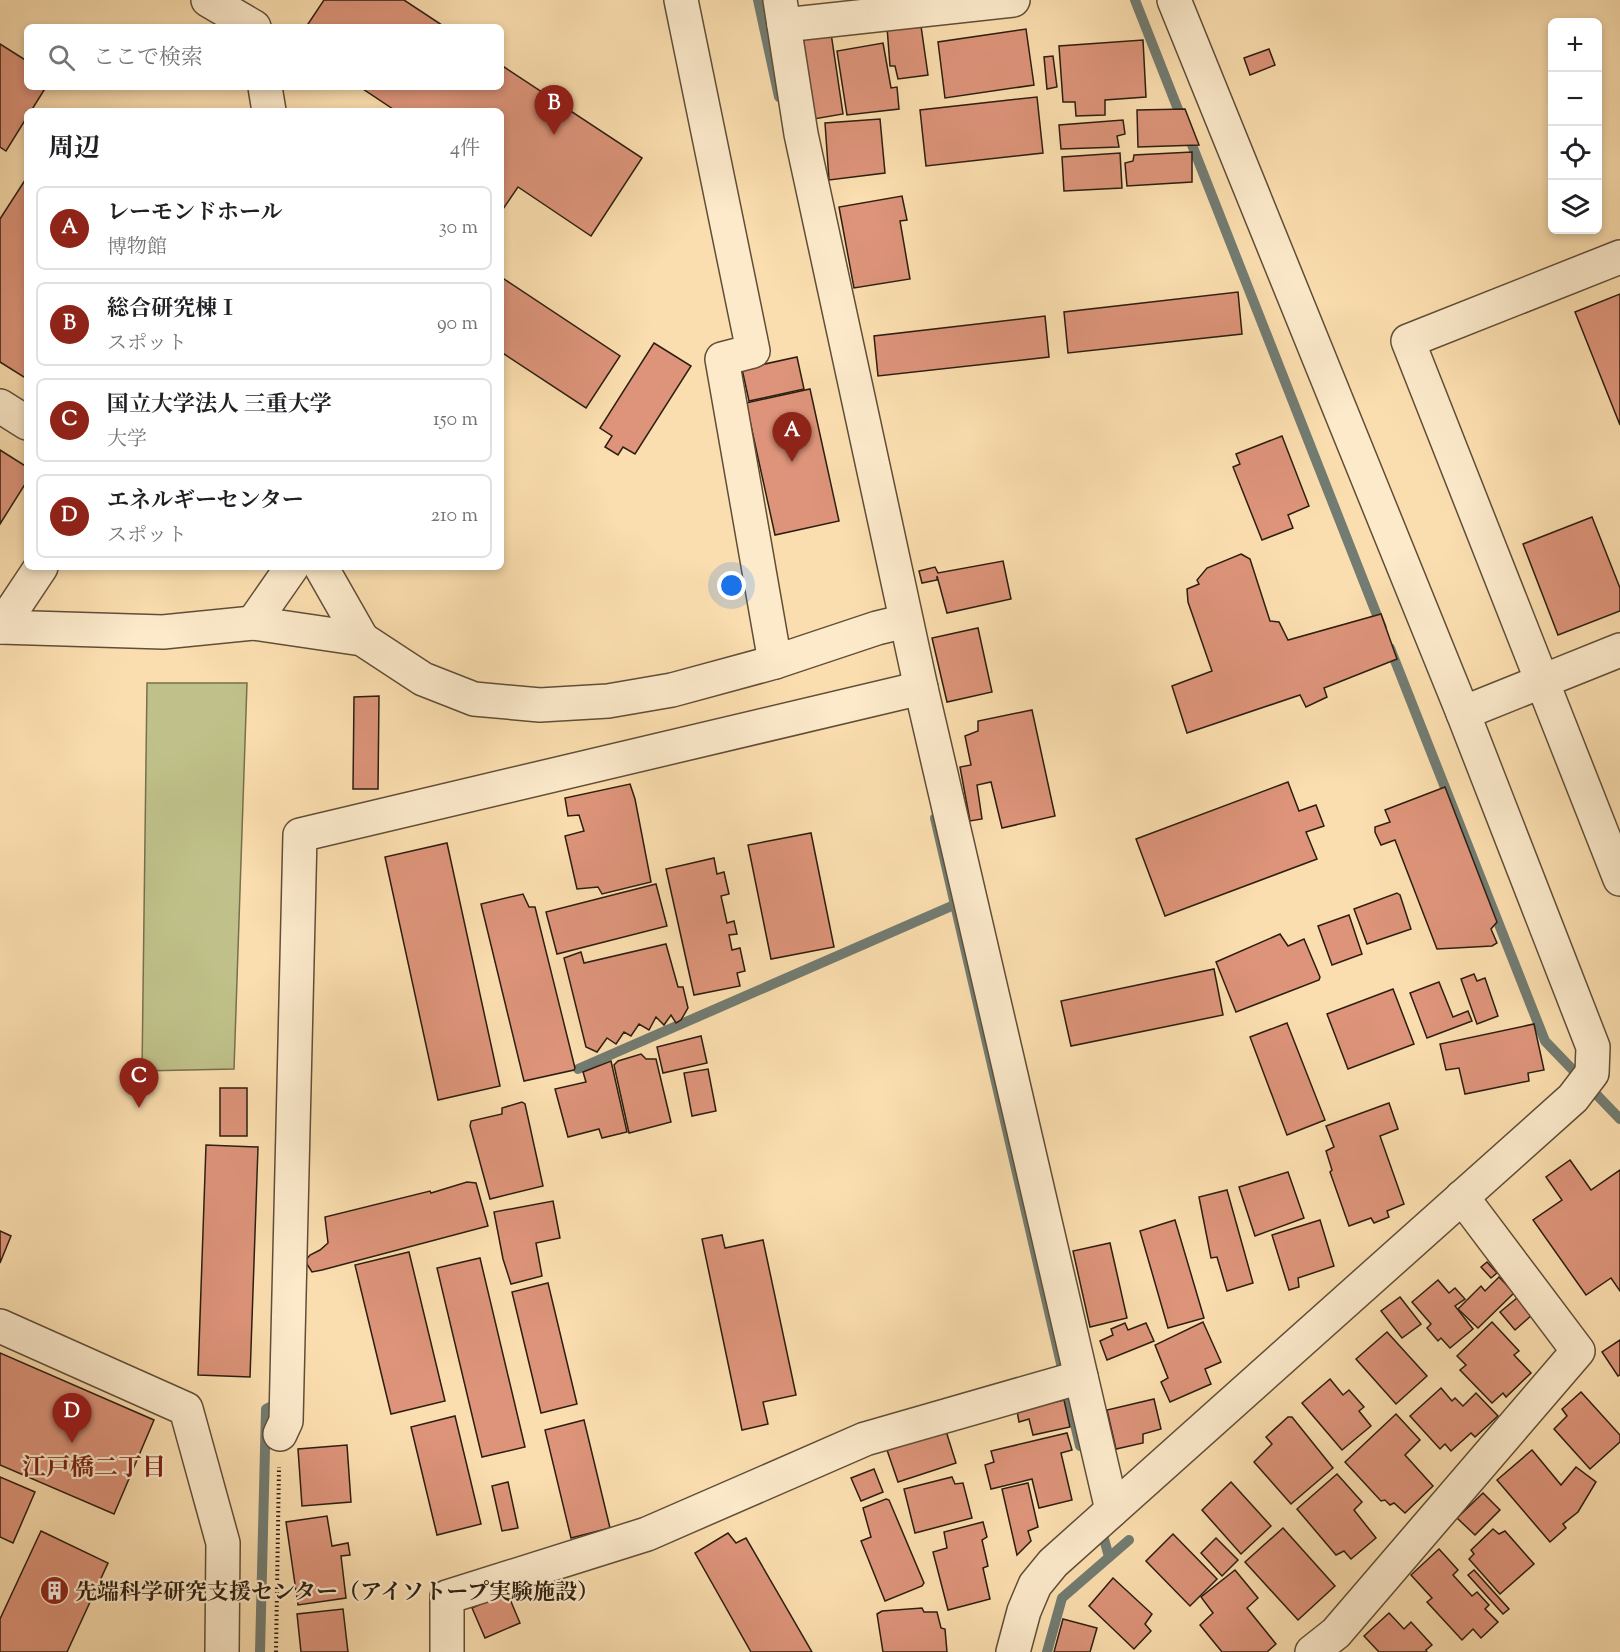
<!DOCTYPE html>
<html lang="ja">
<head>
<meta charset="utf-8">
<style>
  :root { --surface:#fff; --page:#f6f6f6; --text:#202124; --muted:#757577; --line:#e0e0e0; --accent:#8f2418 }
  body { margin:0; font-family:"Sorts Mill Goudy","Noto Serif JP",serif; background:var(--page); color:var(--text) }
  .controls { position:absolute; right:18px; top:18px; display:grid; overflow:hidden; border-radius:9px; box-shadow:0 3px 9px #0003 }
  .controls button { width:54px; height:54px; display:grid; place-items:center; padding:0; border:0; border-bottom:2px solid var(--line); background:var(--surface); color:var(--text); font:30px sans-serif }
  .you { position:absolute; left:732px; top:586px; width:21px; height:21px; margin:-15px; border:4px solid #fff; border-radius:50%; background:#1a73e8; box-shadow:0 0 0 9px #1a73e833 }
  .badge { display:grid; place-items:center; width:39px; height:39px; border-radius:50%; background:var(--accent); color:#fff; font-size:20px; font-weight:700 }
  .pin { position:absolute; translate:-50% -50px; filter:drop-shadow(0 2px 3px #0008) }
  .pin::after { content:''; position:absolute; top:32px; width:21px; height:18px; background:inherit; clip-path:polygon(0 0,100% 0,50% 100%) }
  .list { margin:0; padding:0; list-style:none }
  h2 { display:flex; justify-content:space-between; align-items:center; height:78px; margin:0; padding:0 24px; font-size:26px }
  h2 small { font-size:20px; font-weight:400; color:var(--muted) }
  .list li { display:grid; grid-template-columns:39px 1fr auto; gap:18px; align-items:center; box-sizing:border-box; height:84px; margin:0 12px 12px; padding:0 12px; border:2px solid var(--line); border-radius:9px }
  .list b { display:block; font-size:22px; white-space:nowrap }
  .list p { margin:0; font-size:20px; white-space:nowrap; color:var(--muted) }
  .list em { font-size:20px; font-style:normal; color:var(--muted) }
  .icon { flex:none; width:33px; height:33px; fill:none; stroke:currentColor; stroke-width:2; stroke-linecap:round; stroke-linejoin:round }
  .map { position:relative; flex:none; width:1620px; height:1652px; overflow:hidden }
  .search { position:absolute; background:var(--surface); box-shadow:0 3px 9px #0003; left:24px; top:24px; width:480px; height:66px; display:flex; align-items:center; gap:15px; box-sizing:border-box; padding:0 21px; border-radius:9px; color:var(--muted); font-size:22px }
  .panel { position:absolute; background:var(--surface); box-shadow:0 3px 9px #0003; left:24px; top:108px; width:480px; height:462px; border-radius:9px }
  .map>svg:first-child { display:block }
  .green { fill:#c0c18a; stroke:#76704d; stroke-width:1.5 }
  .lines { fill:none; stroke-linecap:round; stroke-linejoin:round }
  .stream { stroke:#727c72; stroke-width:10 }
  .building { fill:#dd947a; stroke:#2c1e10; stroke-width:1.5 }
  .minor-casing { stroke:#604e38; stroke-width:36 }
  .path { stroke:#2c1e10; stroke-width:4; stroke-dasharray:1.5 3; stroke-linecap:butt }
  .minor { stroke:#fceacb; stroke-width:33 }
  .labels { text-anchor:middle; stroke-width:4.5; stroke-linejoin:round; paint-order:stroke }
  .poi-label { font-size:22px; font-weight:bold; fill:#2c1e10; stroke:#fceacb; text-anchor:start }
  .neighbourhood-label { font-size:24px; font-weight:bold; fill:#7a1f14; stroke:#fceacb }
</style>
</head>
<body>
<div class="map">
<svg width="1620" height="1652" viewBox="0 0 1620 1652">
  <rect width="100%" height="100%" fill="#fbdeaf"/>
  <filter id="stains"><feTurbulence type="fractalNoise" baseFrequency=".00333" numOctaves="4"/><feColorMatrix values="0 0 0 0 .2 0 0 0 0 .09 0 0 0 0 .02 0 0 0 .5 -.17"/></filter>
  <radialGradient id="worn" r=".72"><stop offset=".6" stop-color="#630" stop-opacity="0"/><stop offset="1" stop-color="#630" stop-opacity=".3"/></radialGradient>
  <path class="green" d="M147 683H247L234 1069 142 1071Z"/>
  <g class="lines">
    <g class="stream">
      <path d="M758 0 779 97"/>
      <path d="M1135 0 1382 628"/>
      <path d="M1390 648 1545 1041 1620 1119"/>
      <path d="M935 818 1080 1446"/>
      <path d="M578 1069 954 905"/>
      <path d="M1101 1528 1109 1557"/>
      <path d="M260 1652 266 1409 276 1404V1397"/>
      <path d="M1047 1652 1062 1598 1129 1540"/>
    </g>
  </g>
  <g class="building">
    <path d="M324 0H404L445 27H306Z"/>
    <path d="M920 19 928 75 898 79 895 66H890L887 27Z"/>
    <path d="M1026 29 1034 85 945 98 938 42Z"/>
    <path d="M831 33 843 114 814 119 803 36Z"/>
    <path d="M1143 40 1146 97 1105 100V115L1076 116 1075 102H1063L1059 46Z"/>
    <path d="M883 43 891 88 897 87 899 109 847 115 837 51Z"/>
    <path d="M0 44 27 61V87H46L31 111H27V117L6 151 0 147Z"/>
    <path d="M1269 49 1275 65 1250 75 1244 58Z"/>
    <path d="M1053 56 1057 87 1047 89 1044 57Z"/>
    <path d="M501 65 642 158 591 236 518 187 501 212V111H396L360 87H501Z"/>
    <path d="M1037 97 1043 153 926 166 920 110Z"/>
    <path d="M1185 109 1199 145 1138 147 1137 110Z"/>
    <path d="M880 119 885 173 829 180 825 123Z"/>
    <path d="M1123 120 1125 134 1117 136 1119 147 1061 149 1059 125Z"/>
    <path d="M1192 152V182L1127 186 1125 163 1133 161 1134 155Z"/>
    <path d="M1120 153 1122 188 1064 191 1062 157Z"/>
    <path d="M27 177V379L0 362V219Z"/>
    <path d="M902 196 907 220 900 221 910 279 854 288 839 207Z"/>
    <path d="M501 277 620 356 586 408 501 352Z"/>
    <path d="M1238 292 1242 334 1068 353 1064 312Z"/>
    <path d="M1620 294V425L1575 312Z"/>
    <path d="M1045 316 1049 357 878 376 874 336Z"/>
    <path d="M654 343 691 366 635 454 623 447 618 455 605 447 612 436 600 428Z"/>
    <path d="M797 357 804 389 749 401 742 369Z"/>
    <path d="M810 389 839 521 775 535 746 403Z"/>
    <path d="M1282 436 1309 506 1288 515 1293 528 1262 540 1233 467 1240 464 1236 454Z"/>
    <path d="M0 450 27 467V481L0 524Z"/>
    <path d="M1592 517 1620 588V611L1558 635 1523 544Z"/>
    <path d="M1241 554 1250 559 1270 621 1279 622 1288 640 1381 614 1397 659 1324 688 1327 697 1306 707 1300 695 1187 733 1172 686 1212 671 1188 602 1187 589 1199 584 1197 580 1207 568Z"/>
    <path d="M1003 561 1011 599 947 613 937 576V580L922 583 919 571 935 567 938 573Z"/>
    <path d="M978 628 992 692 947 702 932 638Z"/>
    <path d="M379 696 378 789H353L354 697Z"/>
    <path d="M1032 710 1055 816 1002 828 991 782 977 785 982 819 970 821 960 767 971 765 965 736 978 731V721Z"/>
    <path d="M1288 782 1299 811 1316 805 1324 826 1306 832 1317 859 1165 916 1136 839Z"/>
    <path d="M630 784 635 799 651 882 602 894 598 887 577 889 565 836 584 831 579 815 568 816 565 798Z"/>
    <path d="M1445 787 1497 922 1491 929 1497 943 1492 946 1437 949 1395 840 1381 845 1375 832V827L1390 822 1385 810Z"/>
    <path d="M811 833 834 947 771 959 748 845Z"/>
    <path d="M447 843 500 1086 438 1100 385 857Z"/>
    <path d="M714 858 717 874 724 872 729 894 721 896 727 923 734 921 737 934 729 935 732 950 740 948 745 971 737 973 740 986 694 995 666 869Z"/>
    <path d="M656 884 667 926 557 954 546 912Z"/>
    <path d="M1397 893 1400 895 1411 929 1367 944 1354 909Z"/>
    <path d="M523 894 529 907H535L575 1068 574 1070 524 1081 481 904Z"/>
    <path d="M1349 915 1362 954 1332 965 1318 926Z"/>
    <path d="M1280 934 1288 946 1304 939 1320 977 1319 980 1236 1012 1216 962Z"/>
    <path d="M666 944 678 987H683L688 1008 681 1020 676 1023 671 1015 664 1025 656 1017 649 1030 639 1024 631 1036 624 1032 616 1044 607 1038 597 1052 586 1047 564 958 581 952 584 963Z"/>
    <path d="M1214 969 1223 1015 1071 1046 1061 1001Z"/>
    <path d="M1474 974 1477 981 1485 978 1498 1016 1477 1024 1461 979Z"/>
    <path d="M1439 982 1453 1017 1468 1011 1472 1021 1427 1038 1410 993Z"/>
    <path d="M1393 989 1414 1044 1348 1069 1327 1014Z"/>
    <path d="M1287 1023 1325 1120 1287 1135 1250 1037Z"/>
    <path d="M1534 1024 1544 1070 1528 1073 1529 1081 1465 1094 1459 1068 1446 1070 1440 1044Z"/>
    <path d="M701 1036 707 1063 663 1073 657 1047Z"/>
    <path d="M641 1054 646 1059H656L671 1122 629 1133 614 1065 618 1061Z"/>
    <path d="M611 1061 627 1132 602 1138 599 1129 568 1137 555 1089 586 1082 583 1072Z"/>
    <path d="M708 1069 716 1111 692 1116 684 1073Z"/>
    <rect x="220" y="1088" width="27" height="48"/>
    <path d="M522 1102 525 1104 543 1186 490 1199 470 1126 471 1121 502 1114V1108Z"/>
    <path d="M1389 1103 1398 1129 1380 1136 1404 1204 1387 1211 1389 1217 1374 1223 1371 1218 1349 1226 1330 1172 1332 1170 1326 1151 1334 1147 1326 1126Z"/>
    <path d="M206 1145 258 1147 250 1377 198 1375Z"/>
    <path d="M1570 1160 1591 1190 1620 1170V1291L1611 1278 1586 1295 1533 1220 1562 1200 1546 1177Z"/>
    <path d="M1288 1172 1304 1218 1255 1236 1239 1187Z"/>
    <path d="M467 1182 476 1183 488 1226 322 1270 312 1272 305 1261 310 1255 320 1250 328 1243 325 1217 430 1191 431 1193Z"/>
    <path d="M1227 1190 1253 1283 1227 1291 1217 1257 1211 1258 1199 1197Z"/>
    <path d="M553 1201 560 1238 536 1243 542 1276 511 1284 503 1259 494 1212Z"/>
    <path d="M1175 1220 1204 1318 1168 1328 1140 1231Z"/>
    <path d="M1320 1220 1334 1266 1298 1278 1299 1287 1289 1290 1272 1235Z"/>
    <path d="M0 1231 11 1236 0 1263Z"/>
    <path d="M722 1235 725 1248 763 1240 796 1395 763 1402 768 1424 742 1430 702 1239Z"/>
    <path d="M1110 1243 1127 1318 1090 1327 1073 1251Z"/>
    <path d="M409 1252 445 1401 391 1414 355 1265Z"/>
    <path d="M480 1258 525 1447 482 1457 437 1268Z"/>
    <path d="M1487 1262 1497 1273 1491 1278 1481 1267Z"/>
    <path d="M1499 1277 1514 1293 1478 1328 1458 1309 1481 1286 1485 1291Z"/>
    <path d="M1438 1280 1449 1293 1455 1288 1465 1299 1455 1306 1473 1329 1450 1348 1441 1338 1438 1341 1427 1328 1431 1324 1412 1302Z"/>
    <path d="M548 1283 577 1404 541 1413 512 1292Z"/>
    <path d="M1400 1297 1421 1324 1402 1338 1381 1311Z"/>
    <path d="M1517 1298 1532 1315 1515 1330 1500 1312Z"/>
    <path d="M1203 1322 1221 1362 1205 1369 1211 1384 1170 1402 1161 1382 1168 1378 1155 1345Z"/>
    <path d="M1492 1322 1519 1351 1514 1355 1531 1373 1506 1397 1503 1393 1492 1403 1460 1370 1466 1365 1457 1356Z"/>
    <path d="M1125 1323 1128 1330 1146 1323 1154 1341 1107 1360 1100 1341 1113 1335 1111 1329Z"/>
    <path d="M1387 1332 1427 1376 1396 1404 1356 1359Z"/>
    <path d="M1620 1340V1375L1618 1376 1602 1352Z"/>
    <path d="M0 1353 154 1420 114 1514 0 1465Z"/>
    <path d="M1330 1379 1343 1395 1349 1390 1364 1407 1359 1411 1371 1426 1342 1450 1302 1403Z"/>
    <path d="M1441 1388 1452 1401 1455 1398 1463 1406 1476 1393 1498 1416 1475 1437 1471 1433 1451 1451 1445 1444 1440 1449 1410 1416Z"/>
    <path d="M1581 1392 1620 1435V1442L1590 1469 1554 1429 1567 1416 1562 1409Z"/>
    <path d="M1154 1399 1161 1429 1143 1434V1443L1116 1449 1107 1410Z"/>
    <path d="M1064 1400 1070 1427 1033 1435 1029 1419 1019 1422 1017 1411Z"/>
    <path d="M1396 1414 1420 1440 1405 1455 1433 1486 1405 1513 1394 1503 1390 1505 1385 1500 1381 1501 1345 1462Z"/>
    <path d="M455 1416 481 1524 437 1535 411 1427Z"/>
    <path d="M1288 1417H1292L1333 1468 1291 1504 1254 1462 1272 1444 1266 1437Z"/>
    <path d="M584 1420 610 1528 571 1538 545 1430Z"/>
    <path d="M946 1431 956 1463 898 1482 887 1450Z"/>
    <path d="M1067 1433 1072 1450 1061 1453 1072 1500 1039 1508 1032 1479 991 1489 985 1465 994 1462 991 1451Z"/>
    <path d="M347 1445 351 1502 302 1506 298 1449Z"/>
    <path d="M1532 1450 1561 1485 1576 1467 1596 1482 1578 1512 1563 1524 1566 1528 1550 1542 1497 1480Z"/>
    <path d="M874 1469 883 1492 861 1501 851 1478Z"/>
    <path d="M1337 1474 1362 1502 1354 1510 1376 1538 1351 1559 1344 1551 1336 1555 1297 1509Z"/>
    <path d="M0 1477 35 1492 13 1543 0 1537Z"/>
    <path d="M952 1477 955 1484 963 1483 972 1518 915 1533 904 1489Z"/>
    <path d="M508 1482 518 1528 502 1531 492 1486Z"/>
    <path d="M1231 1482 1271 1526 1241 1554 1202 1510Z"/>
    <path d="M1028 1483 1038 1527 1028 1531 1031 1541 1017 1555 1002 1489Z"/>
    <path d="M1483 1493 1500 1510 1475 1535 1457 1518Z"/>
    <path d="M886 1499 889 1500 924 1583 922 1586 885 1601 861 1541 871 1537 863 1508Z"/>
    <path d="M327 1516 332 1546 348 1543 350 1555 341 1556 346 1598 298 1605 286 1522Z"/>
    <path d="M983 1522 987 1537 982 1540 988 1566 983 1568 990 1599 948 1610 933 1552 947 1548 944 1532Z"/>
    <path d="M1283 1528 1335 1586 1298 1620 1245 1562Z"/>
    <path d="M1493 1529 1499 1534 1505 1531 1534 1564 1500 1594 1469 1559 1474 1554 1471 1550Z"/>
    <path d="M41 1531 108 1563 67 1652H0V1619Z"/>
    <path d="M728 1533 736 1543 746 1538 812 1652H751L695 1553Z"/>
    <path d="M1173 1534 1217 1579 1190 1606 1146 1561Z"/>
    <path d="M1216 1538 1238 1560 1222 1576 1201 1553Z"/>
    <path d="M1439 1549 1458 1570 1453 1575 1472 1596 1477 1592 1489 1605 1485 1609 1498 1622 1481 1638 1473 1629 1462 1640 1427 1602 1432 1598 1411 1575Z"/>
    <path d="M1235 1570 1258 1598 1247 1608 1276 1644 1267 1652H1222L1200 1625 1213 1613 1201 1597Z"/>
    <path d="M1474 1570 1509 1609 1503 1614 1468 1575Z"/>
    <path d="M1113 1578 1152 1614 1145 1624 1151 1631 1134 1649 1089 1606Z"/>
    <path d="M507 1592 520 1623 485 1638 472 1608Z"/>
    <path d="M922 1608 924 1612H937L941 1628 945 1629 947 1652H883L877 1614 882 1611Z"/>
    <path d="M343 1609 348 1652H301L297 1614Z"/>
    <path d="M1389 1613 1404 1629 1411 1622 1432 1645 1426 1650 1427 1652H1379L1364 1636Z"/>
    <path d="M1063 1619 1097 1628 1090 1652H1054Z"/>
  </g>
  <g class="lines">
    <defs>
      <g id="minor">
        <path d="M208 0 254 27"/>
        <path d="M681 0 753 351 722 359 775 662"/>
        <path d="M780 0 801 134 921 688 1112 1510"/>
        <path d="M784 25 1013 0"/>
        <path d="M265 87 269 111"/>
        <path d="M1620 257 1408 341 1620 879"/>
        <path d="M0 406 27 423"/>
        <path d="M321 567 362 639"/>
        <path d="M253 623 292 567"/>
        <path d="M0 627 163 632 253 623 362 639 423 679 474 699 540 705 608 701 672 690 775 662 877 628 906 621"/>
        <path d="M1 627 41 567"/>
        <path d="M1463 713 1620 650"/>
        <path d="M0 1326 186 1409 223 1543 222 1652"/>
        <path d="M280 1434 286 1421 300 835 921 688"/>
        <path d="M447 1652V1597L647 1534 865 1439 1081 1377"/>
        <path d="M1013 1652 1024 1611 1035 1585 1053 1563 1573 1098 1592 1073 1593 1047 1463 713 1174 0"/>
        <path d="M1312 1652 1336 1633 1578 1351 1462 1197"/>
      </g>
    </defs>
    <use href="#minor" class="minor-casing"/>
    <path class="path" d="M276 1652 279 1467"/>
    <use href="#minor" class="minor"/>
  </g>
  <defs>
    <symbol id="building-disc" viewBox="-11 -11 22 22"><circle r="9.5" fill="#8f2418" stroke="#fceacb"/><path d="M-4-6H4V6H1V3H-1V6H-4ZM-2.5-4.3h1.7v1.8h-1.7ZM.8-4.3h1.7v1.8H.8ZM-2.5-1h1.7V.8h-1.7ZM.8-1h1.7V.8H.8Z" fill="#fff"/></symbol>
  </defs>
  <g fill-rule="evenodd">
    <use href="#building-disc" x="38" y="1574" width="33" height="33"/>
  </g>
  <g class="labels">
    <g class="poi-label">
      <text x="75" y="1599">先端科学研究支援センター（アイソトープ実験施設）</text>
    </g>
    <g class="neighbourhood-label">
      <text x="94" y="1475">江戸橋二丁目</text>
    </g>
  </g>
  <rect width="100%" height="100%" filter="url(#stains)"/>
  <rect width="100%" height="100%" fill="url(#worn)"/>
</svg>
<div class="controls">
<button>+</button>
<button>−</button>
<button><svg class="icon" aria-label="locate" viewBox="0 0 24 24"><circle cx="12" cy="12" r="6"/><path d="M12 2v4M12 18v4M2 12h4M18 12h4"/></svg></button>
<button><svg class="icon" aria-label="layers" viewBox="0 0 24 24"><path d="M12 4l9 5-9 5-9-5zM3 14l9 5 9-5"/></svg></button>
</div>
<div class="you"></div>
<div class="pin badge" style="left:792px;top:462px">A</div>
<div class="pin badge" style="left:554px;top:135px">B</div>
<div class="pin badge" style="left:139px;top:1108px">C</div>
<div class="pin badge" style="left:72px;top:1443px">D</div>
<div class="search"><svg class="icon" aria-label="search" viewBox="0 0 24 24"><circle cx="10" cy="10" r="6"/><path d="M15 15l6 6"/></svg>ここで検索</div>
<section class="panel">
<h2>周辺<small>4件</small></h2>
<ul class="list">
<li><span class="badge">A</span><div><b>レーモンドホール</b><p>博物館</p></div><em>30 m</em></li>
<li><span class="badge">B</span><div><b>総合研究棟Ⅰ</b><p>スポット</p></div><em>90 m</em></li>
<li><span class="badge">C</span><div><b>国立大学法人 三重大学</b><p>大学</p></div><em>150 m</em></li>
<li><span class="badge">D</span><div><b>エネルギーセンター</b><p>スポット</p></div><em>210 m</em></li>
</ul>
</section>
</div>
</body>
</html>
